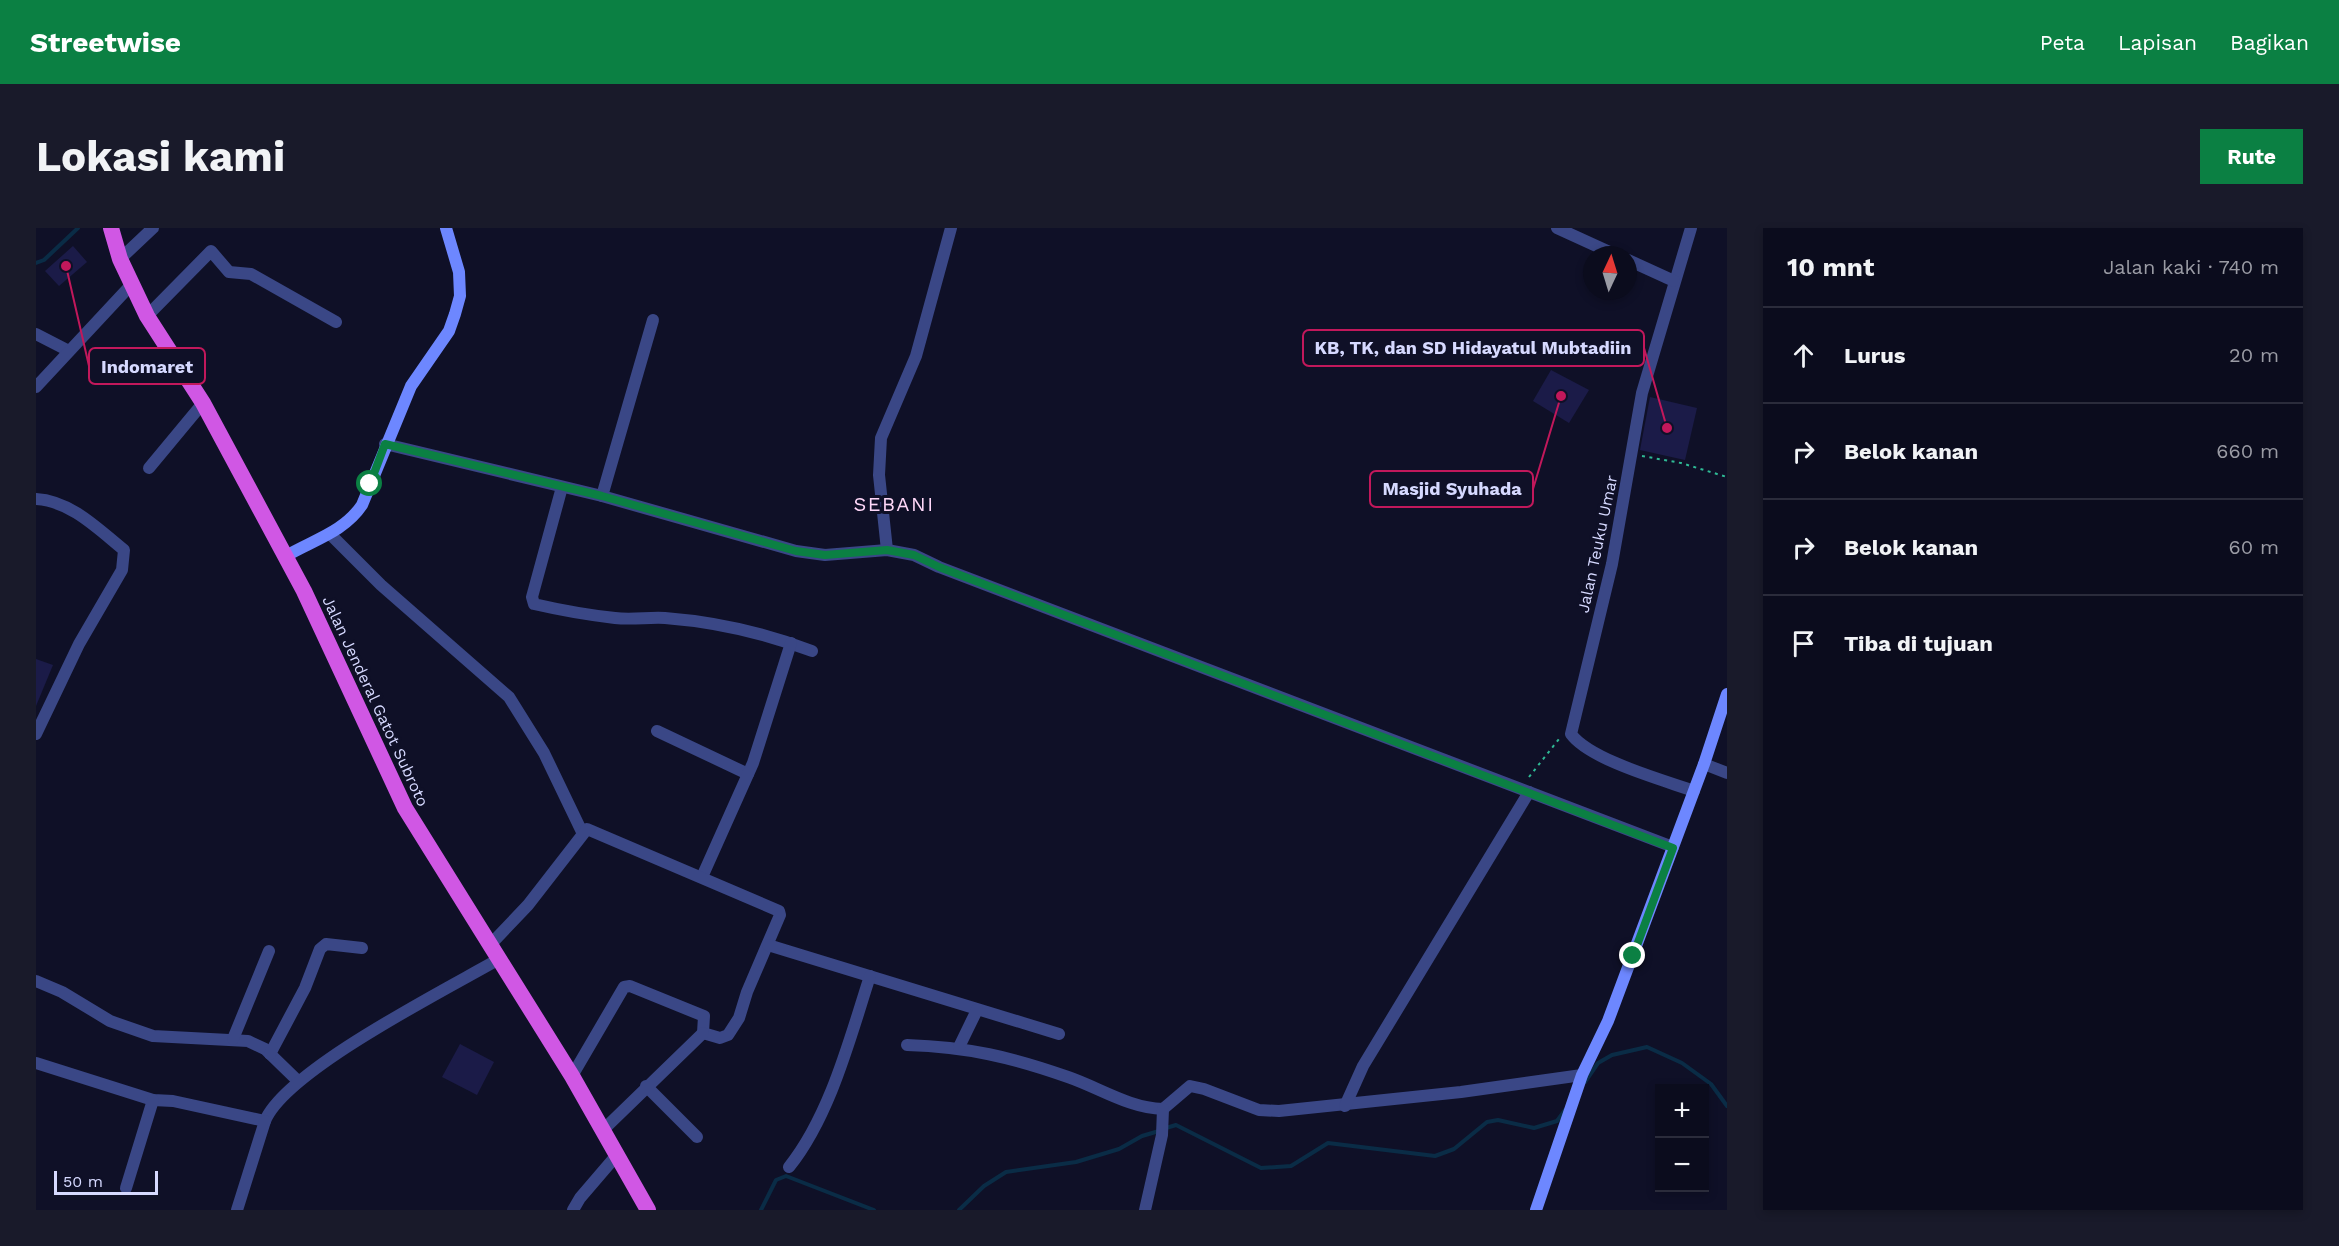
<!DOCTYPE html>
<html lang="id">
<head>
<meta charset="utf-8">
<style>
  :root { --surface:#0b0c1d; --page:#191a2a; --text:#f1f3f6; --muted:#9a9ba4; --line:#2b2c3b; --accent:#0b8043 }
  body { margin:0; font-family:"Work Sans",sans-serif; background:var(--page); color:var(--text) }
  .controls { position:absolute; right:18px; bottom:18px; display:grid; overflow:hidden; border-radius:0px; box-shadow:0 3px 9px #0003 }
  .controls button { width:54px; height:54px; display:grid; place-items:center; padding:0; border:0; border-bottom:2px solid var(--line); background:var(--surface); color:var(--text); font:30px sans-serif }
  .compass { position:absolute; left:1547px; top:18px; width:54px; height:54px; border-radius:50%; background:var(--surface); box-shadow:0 3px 9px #0003; rotate:4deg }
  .scale { position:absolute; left:18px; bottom:15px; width:104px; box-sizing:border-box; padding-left:6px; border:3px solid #d6d9ff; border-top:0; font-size:16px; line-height:21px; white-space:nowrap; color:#d6d9ff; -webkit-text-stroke:4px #0f1027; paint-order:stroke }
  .stop { position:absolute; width:18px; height:18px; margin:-14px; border:4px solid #0b8043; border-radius:50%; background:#fff }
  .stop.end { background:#0b8043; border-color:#fff; box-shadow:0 2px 6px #0008 }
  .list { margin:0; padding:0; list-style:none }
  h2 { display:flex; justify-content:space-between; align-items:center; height:78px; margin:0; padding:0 24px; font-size:26px }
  h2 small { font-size:20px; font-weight:400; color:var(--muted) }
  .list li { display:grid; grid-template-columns:39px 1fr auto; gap:18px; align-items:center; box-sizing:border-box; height:96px; padding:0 24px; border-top:2px solid var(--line) }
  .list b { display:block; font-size:22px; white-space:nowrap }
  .list em { font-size:20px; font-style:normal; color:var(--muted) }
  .icon { flex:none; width:33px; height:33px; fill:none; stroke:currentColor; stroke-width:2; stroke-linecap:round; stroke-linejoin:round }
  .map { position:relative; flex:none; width:1691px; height:982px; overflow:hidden; border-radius:0px }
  header { display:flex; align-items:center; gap:36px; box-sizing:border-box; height:84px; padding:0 30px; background:var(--accent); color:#fff }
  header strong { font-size:28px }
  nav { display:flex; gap:33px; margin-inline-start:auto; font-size:21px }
  .intro { display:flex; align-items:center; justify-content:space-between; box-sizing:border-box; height:144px; padding:0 36px }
  h1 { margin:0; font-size:42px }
  .button { padding:15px 27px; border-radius:0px; background:var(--accent); color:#fff; font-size:21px; font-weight:700 }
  main { display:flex; gap:36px; padding:0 36px }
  aside { flex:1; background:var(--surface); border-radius:0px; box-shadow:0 3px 9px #0003 }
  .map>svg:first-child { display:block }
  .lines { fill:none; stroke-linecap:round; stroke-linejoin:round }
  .stream { stroke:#0a2c46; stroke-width:4 }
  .building { fill:#1b1b48 }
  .path { stroke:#2fba95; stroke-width:2; stroke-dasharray:3 4.5; stroke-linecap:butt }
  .minor { stroke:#3a4786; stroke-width:12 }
  .tertiary { stroke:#3a4786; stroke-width:12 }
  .secondary { stroke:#6d87ff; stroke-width:12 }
  .trunk { stroke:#d057e4; stroke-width:16 }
  .route { stroke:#0b8043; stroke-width:8 }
  .labels { text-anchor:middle; stroke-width:6; stroke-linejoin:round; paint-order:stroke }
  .street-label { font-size:16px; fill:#d6d9ff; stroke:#0f1027 }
  .quarter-label { font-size:20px; letter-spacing:1.5px; fill:#ffd8f9; stroke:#0f1027 }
  .leader { fill:none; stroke:#c2185b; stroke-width:2 }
  .callout-dot { fill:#c2185b; stroke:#0f1027; stroke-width:2 }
  .callout { fill:#0f1027; stroke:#c2185b; stroke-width:2 }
  .callout-label { font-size:18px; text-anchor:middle; font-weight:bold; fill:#d6d9ff }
</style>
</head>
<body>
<header>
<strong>Streetwise</strong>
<nav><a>Peta</a><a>Lapisan</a><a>Bagikan</a></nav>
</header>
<div class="intro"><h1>Lokasi kami</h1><a class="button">Rute</a></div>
<main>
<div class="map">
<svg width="1691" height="982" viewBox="0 0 1691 982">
  <rect width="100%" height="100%" fill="#0f1027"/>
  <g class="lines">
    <g class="stream">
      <path d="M0 35 8 32 42 0"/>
      <path d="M1549 854 1562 835 1576 827 1611 819 1646 835 1675 856 1691 878"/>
      <path d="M1130 900 1140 897 1225 940 1255 938 1292 915 1399 928 1418 921 1451 894 1462 892 1498 900 1521 893 1529 882"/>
      <path d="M725 982 740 952 750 948 838 982"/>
      <path d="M923 982 948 958 970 944 1040 934 1083 921 1106 908 1123 903"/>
    </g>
  </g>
  <g class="building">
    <path d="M37 18 51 34 23 58 9 43Z"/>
    <path d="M1515 142 1553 162 1533 195 1497 173Z"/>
    <path d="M1614 169 1661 180 1649 232 1604 222Z"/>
    <path d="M0 431 17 437 0 478Z"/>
    <path d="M424 816 458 834 441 867 406 849Z"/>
  </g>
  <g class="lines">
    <g class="path">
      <path d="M1606 228 1645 235 1691 249"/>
      <path d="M1493 549 1523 511"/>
    </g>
    <g class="minor">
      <path d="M1521 0 1580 27"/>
      <path d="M1655 0 1606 165 1576 336 1535 506C1554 532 1627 552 1658 563"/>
      <path d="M84 31 117 0"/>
      <path d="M1592 32 1638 53"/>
      <path d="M111 88 175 23 193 44 215 46 300 94"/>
      <path d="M0 106 33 123"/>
      <path d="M0 159 95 57"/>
      <path d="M113 240 167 175"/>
      <path d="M526 259 496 369 498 376C524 382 552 387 579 390 596 392 613 389 629 390 680 394 729 405 776 423"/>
      <path d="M566 268 617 92"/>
      <path d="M0 271C35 273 62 301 88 322L86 342 43 416 0 506"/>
      <path d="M294 306 345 357 473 469 508 525 546 604"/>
      <path d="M851 322 843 247 845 210 880 128 915 0"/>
      <path d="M621 503 712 546"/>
      <path d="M1668 536 1691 545"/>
      <path d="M666 649 717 535 755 415"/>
      <path d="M454 717 492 677 551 601 743 683 744 687 711 764 703 790 692 807 684 810 667 805 668 788 594 758 588 759 536 848"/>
      <path d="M732 717 1023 806"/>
      <path d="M0 753 26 764 74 793 117 808 212 813 229 821 262 853"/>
      <path d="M197 811 233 723"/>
      <path d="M871 817C932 819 975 829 1032 849 1064 860 1093 880 1127 881L1154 858 1168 861 1223 882 1243 883 1425 864 1546 847"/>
      <path d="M923 819 941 782"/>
      <path d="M234 826 269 760 284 721 290 716 326 720"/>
      <path d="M0 835 117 872 137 873 229 893C250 842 411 761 463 731"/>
      <path d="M610 858 661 909"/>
      <path d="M1309 878 1327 838 1493 564"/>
      <path d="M566 903 667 805"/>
      <path d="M753 939C794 888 814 810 834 748"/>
      <path d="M90 960 117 872"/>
      <path d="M201 982 229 893"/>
      <path d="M537 982 544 970 580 928"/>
      <path d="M1109 982 1126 907 1127 881"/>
    </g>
    <path class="tertiary" d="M349 216 566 268 760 323 789 327 851 322 878 327 903 339 1637 619"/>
    <g class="secondary">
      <path d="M250 328C277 312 308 304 326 277L375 158 413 103 419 86 424 68 423 44 410 0"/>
      <path d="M1500 982 1546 847 1572 793 1668 536 1691 466"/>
    </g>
    <path class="trunk" d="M75 0 84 31 111 88 167 175 268 363 369 580 536 848 612 982"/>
  </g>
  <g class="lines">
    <path class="route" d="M334 256 349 216 566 268 760 323 789 327 851 322 878 327 903 339 1637 620 1597 728"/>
  </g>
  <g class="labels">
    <g class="street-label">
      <text transform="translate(1561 316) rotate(-78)" y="6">Jalan Teuku Umar</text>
      <text transform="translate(340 473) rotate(65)" y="6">Jalan Jenderal Gatot Subroto</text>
    </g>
    <g class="quarter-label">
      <text x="858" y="283">SEBANI</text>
    </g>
  </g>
  <path class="leader" d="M1631 200L1608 120M30 38L53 138M1525 168L1497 261"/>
  <g class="callout-dot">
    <circle cx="1631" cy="200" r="6"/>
    <circle cx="30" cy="38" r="6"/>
    <circle cx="1525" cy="168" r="6"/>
  </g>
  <g class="callout">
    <rect x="1267" y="102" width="341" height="36" rx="6"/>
    <rect x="53" y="120" width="116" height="36" rx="6"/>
    <rect x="1334" y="243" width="163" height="36" rx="6"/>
  </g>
  <g class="callout-label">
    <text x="1437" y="126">KB, TK, dan SD Hidayatul Mubtadiin</text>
    <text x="111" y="145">Indomaret</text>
    <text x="1416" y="267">Masjid Syuhada</text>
  </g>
</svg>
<div class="controls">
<button>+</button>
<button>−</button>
</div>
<svg class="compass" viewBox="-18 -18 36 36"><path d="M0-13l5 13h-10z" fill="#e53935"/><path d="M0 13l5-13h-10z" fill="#9a9ba4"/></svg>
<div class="scale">50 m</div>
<div class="stop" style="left:334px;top:256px"></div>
<div class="stop end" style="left:1597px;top:728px"></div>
</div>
<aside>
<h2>10 mnt<small>Jalan kaki · 740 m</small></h2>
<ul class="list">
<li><svg class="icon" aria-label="ahead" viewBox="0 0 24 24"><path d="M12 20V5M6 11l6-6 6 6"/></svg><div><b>Lurus</b></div><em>20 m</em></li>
<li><svg class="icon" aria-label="right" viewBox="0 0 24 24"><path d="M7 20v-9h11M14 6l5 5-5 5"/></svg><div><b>Belok kanan</b></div><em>660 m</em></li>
<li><svg class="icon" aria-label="right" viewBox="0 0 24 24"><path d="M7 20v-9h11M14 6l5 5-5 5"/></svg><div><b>Belok kanan</b></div><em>60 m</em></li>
<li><svg class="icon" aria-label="arrive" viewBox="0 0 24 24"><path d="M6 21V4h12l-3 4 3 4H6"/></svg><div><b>Tiba di tujuan</b></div></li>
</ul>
</aside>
</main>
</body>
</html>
